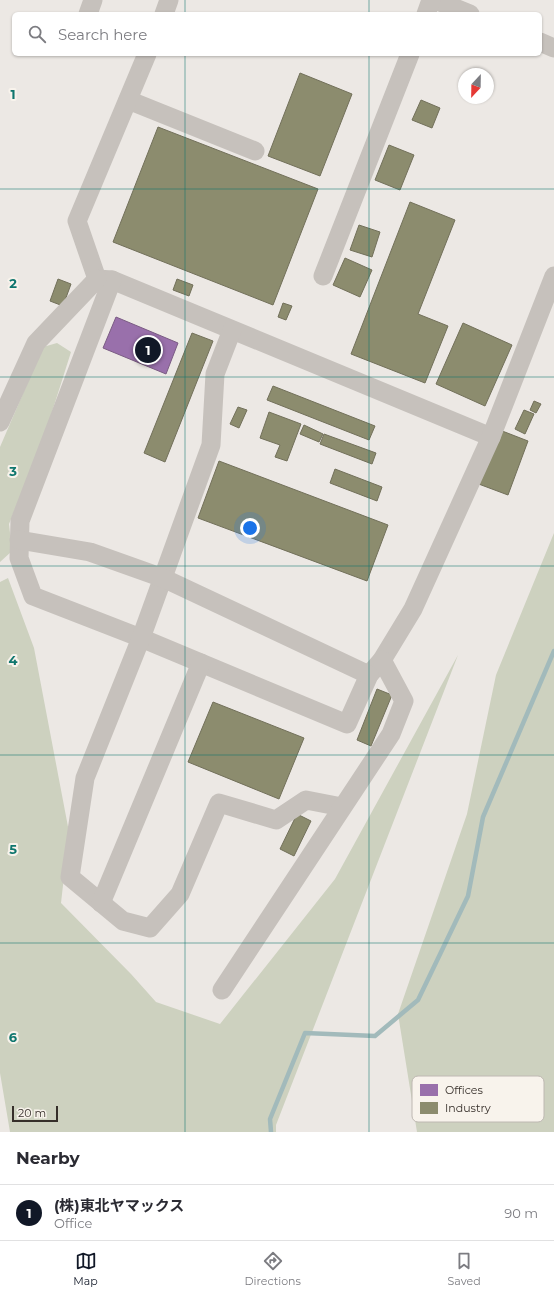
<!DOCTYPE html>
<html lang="en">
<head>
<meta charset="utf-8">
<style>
  :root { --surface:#fff; --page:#f7f7f7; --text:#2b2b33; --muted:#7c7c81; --line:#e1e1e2; --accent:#111827 }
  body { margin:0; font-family:Montserrat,"Noto Sans JP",sans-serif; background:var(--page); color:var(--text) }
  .compass { position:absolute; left:458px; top:68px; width:36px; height:36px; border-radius:50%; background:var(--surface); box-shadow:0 1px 3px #0004; rotate:202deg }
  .scale { position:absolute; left:12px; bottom:10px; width:46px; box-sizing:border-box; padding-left:4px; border:2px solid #362f2a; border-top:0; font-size:11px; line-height:14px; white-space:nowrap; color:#362f2a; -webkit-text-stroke:3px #f8f3ec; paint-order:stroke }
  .you { position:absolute; left:250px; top:528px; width:14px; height:14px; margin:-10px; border:3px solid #fff; border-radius:50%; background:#1a73e8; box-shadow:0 0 0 6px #1a73e833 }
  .badge { display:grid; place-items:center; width:26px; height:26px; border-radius:50%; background:var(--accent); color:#fff; font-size:13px; font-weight:700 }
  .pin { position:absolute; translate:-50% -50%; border:2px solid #fff; box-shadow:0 1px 4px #0006 }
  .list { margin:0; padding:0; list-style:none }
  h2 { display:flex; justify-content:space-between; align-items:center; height:52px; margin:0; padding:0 16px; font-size:17px }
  h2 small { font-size:13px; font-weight:400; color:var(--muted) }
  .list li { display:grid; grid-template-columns:26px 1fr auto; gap:12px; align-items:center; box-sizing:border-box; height:56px; padding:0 16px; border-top:1px solid var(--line) }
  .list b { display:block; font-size:15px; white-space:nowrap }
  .list p { margin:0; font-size:13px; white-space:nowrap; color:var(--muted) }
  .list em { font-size:13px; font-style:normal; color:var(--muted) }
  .icon { flex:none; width:22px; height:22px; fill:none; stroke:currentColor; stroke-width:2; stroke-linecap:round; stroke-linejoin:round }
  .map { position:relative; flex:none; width:554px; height:1132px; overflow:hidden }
  .search { position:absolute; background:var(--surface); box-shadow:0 1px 3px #0004; left:12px; right:12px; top:12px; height:44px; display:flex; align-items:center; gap:10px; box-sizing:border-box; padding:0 14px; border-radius:6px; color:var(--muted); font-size:15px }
  .sheet { height:108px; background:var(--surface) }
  nav { display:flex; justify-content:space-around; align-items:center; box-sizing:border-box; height:56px; border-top:1px solid var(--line); background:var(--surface); font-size:11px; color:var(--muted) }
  nav a { display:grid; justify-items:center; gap:2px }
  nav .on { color:var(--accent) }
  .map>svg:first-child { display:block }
  .green { fill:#cdd1bf }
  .offices { fill:#9970ab; stroke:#7b5c84 }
  .industry { fill:#8c8c6e; stroke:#72705a }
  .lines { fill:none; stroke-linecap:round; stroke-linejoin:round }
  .stream { stroke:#a2babb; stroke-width:4.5 }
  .minor { stroke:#c6c1bc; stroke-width:19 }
  .grid { fill:none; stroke:#0f766e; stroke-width:1; stroke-opacity:0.55 }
  .key { fill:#f8f3ec; stroke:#beb8b2; stroke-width:1 }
  .key-label { font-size:11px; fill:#362f2a }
  .grid-label { font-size:13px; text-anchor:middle; font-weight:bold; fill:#0f766e; stroke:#f8f3ec; stroke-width:4; stroke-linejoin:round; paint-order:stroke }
</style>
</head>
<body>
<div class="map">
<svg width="554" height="1132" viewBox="0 0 554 1132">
  <rect width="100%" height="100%" fill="#ece8e4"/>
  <g class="green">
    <path d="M57 343 71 352 45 434 9 524 12 551 0 562V447L43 347Z"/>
    <path d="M554 533V1132H417L398 1014 467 814 496 675Z"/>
    <path d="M8 578 34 648 69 832 61 903 131 974 156 1002 220 1024 335 879 458 655 276 1125V1132H10L0 1073V582Z"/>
  </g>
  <path class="offices" d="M116 317 178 343 166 374 103 348Z"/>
  <g class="industry">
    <path d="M300 73 352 94 320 176 268 156Z"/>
    <path d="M421 100 440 108 432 128 412 120Z"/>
    <path d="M158 127 318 189 273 305 113 242Z"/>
    <path d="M389 145 414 155 400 190 375 180Z"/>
    <path d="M410 202 455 220 418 314 448 326 425 383 351 354Z"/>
    <path d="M359 225 380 232 372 257 350 250Z"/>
    <path d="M345 258 372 270 360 297 333 285Z"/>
    <path d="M58 279 71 284 63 306 50 301Z"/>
    <path d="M177 279 193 285 189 296 173 290Z"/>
    <path d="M283 303 292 306 286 320 278 317Z"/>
    <path d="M463 323 512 345 485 406 436 384Z"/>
    <path d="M192 333 213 341 165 462 144 453Z"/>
    <path d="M273 386 375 426 369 440 267 400Z"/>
    <path d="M534 401 541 404 536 413 530 410Z"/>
    <path d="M238 407 247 410 239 428 230 424Z"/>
    <path d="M524 410 534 414 525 434 515 429Z"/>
    <path d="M269 412 301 424 287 461 275 457 280 445 260 438Z"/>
    <path d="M304 425 323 434 319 442 300 434Z"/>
    <path d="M497 429 528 441 508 495 476 483Z"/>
    <path d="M324 434 376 453 372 464 320 444Z"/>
    <path d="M219 461 388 525 367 581 198 518Z"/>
    <path d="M335 469 382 487 377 501 330 483Z"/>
    <path d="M377 689 392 695 371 746 357 740Z"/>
    <path d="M213 702 304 738 279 799 188 762Z"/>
    <path d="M297 814 311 821 294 856 280 849Z"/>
  </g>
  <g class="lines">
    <path class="stream" d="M271 1132 270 1119 305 1033 375 1036 418 1000 468 896 483 817 554 651"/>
    <g class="minor">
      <path d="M435 0 470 14"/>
      <path d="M88 14 93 0"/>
      <path d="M164 14 169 0"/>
      <path d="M426 14 431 0"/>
      <path d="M540 42 554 48"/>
      <path d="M128 100 255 151"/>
      <path d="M323 276 410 54"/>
      <path d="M97 279 112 280 491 437"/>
      <path d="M97 279 77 221 147 54"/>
      <path d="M112 280 20 521 19 558 33 596 141 638 347 724 369 675 382 660 413 609 491 437 554 276"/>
      <path d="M232 330 215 374 211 445 141 638 85 778 70 877 123 921 150 928 180 894 219 803 276 820 306 800 342 807"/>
      <path d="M0 422 36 343 97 279"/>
      <path d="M19 540 90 552 163 578 369 675"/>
      <path d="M101 903 201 663"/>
      <path d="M222 990 391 734 404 701 382 660"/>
    </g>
  </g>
  <path class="grid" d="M185 0V14M369 0V14M185 54V1132M369 54V1132M0 189H554M0 377H554M0 566H554M0 755H554M0 943H554"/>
  <rect x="412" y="1076" width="132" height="46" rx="6" class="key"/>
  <rect x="420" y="1084" width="18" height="12" fill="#9970ab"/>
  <rect x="420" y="1102" width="18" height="12" fill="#8c8c6e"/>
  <g class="key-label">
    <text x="445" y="1094">Offices</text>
    <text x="445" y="1112">Industry</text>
  </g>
  <g class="grid-label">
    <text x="13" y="99">1</text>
    <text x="13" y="288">2</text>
    <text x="13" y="476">3</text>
    <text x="13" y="665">4</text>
    <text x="13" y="854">5</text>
    <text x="13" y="1042">6</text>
  </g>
</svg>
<svg class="compass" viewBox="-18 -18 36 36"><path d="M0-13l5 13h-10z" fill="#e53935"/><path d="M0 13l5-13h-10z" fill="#7c7c81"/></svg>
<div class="scale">20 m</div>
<div class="you"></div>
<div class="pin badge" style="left:148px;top:350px">1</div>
<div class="search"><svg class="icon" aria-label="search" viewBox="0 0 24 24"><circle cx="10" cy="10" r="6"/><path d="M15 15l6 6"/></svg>Search here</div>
</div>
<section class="sheet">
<h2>Nearby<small></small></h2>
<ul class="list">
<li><span class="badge">1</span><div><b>(株)東北ヤマックス</b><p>Office</p></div><em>90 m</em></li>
</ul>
</section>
<nav>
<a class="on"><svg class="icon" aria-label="map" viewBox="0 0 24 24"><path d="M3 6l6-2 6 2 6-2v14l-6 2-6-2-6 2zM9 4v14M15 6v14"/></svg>Map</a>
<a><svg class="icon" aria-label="directions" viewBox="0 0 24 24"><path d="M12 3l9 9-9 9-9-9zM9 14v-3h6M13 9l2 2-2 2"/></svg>Directions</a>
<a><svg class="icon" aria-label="saved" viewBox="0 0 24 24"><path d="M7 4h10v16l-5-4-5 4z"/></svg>Saved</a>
</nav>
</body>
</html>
